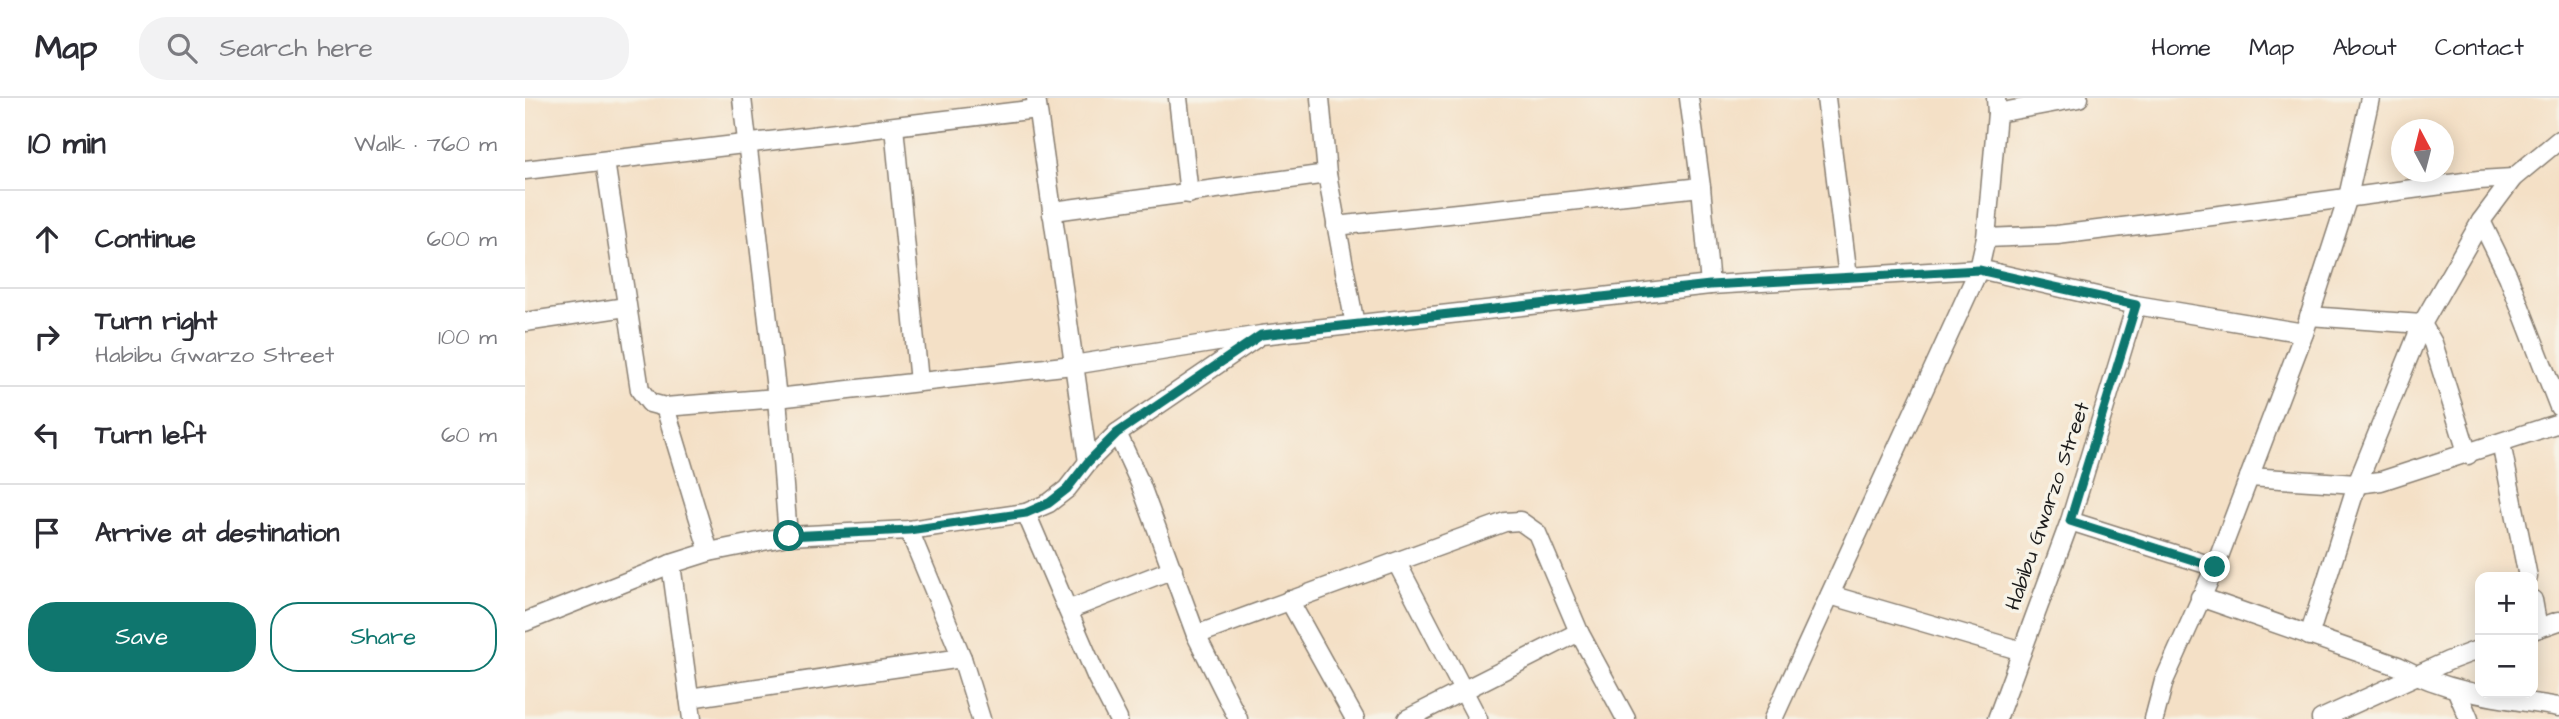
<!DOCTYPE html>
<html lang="en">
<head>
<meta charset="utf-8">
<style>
  :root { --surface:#fff; --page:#f2f2f3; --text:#2b2b33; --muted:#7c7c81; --line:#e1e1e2; --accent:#0f766e }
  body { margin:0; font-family:"Architects Daughter",sans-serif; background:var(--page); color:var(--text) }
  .controls { position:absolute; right:21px; bottom:21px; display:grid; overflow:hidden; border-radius:14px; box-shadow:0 4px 18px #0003 }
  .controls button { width:63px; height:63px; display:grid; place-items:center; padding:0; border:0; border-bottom:2px solid var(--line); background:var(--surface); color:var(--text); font:35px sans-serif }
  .compass { position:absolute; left:1866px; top:21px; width:63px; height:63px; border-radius:50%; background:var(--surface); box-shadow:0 4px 18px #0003; rotate:353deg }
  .stop { position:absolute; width:21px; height:21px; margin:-16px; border:5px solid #0f766e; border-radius:50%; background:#fff }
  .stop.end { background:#0f766e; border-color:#fff; box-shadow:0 2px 7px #0008 }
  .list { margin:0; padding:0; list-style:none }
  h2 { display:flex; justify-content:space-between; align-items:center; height:91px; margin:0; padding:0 28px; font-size:30px }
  h2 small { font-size:23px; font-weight:400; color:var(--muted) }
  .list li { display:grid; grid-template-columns:46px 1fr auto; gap:21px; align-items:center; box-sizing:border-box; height:98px; padding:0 28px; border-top:2px solid var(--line) }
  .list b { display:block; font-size:26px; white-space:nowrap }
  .list p { margin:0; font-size:23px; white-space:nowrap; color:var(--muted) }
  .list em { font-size:23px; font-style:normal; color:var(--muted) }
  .actions { display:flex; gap:14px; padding:21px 28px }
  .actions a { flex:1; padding:16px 0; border:2px solid var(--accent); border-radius:28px; text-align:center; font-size:24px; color:var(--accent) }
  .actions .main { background:var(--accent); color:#fff }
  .icon { flex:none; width:38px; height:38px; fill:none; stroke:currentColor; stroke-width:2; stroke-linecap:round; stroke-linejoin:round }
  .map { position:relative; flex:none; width:2034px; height:621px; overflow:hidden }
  header { display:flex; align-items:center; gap:42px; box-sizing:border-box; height:98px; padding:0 35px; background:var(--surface); border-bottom:2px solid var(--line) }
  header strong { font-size:33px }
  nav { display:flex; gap:38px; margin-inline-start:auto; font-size:24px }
  .search { width:490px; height:63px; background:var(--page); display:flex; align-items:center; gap:18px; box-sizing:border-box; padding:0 24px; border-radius:28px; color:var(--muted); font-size:26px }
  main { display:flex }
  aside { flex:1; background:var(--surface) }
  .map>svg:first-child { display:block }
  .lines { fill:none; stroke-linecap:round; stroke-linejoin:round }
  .minor-casing { stroke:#887e71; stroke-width:21 }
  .minor { stroke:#fff; stroke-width:18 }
  .route { stroke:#0f766e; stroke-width:9 }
  .labels { text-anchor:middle; stroke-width:7; stroke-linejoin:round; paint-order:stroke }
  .street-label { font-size:21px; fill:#1c1c1c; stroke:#f7f3e8 }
</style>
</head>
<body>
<header>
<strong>Map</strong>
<div class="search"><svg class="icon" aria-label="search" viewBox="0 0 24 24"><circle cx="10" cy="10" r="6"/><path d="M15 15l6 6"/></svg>Search here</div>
<nav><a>Home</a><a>Map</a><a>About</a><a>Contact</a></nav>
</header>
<main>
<aside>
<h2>10 min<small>Walk · 760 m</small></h2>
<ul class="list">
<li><svg class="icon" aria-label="ahead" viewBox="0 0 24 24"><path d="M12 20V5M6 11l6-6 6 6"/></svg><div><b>Continue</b></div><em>600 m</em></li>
<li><svg class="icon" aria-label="right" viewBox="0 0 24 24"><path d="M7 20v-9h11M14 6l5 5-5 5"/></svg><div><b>Turn right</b><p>Habibu Gwarzo Street</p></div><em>100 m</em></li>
<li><svg class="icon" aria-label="left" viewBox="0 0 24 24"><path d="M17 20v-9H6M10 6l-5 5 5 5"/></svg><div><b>Turn left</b></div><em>60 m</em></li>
<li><svg class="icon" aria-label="arrive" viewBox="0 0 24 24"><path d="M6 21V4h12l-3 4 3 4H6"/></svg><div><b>Arrive at destination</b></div></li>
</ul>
<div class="actions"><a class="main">Save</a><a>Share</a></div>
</aside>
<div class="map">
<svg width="2034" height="621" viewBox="0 0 2034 621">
  <rect width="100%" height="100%" fill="#f7f3e8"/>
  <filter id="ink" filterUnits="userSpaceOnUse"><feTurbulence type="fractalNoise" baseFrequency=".0143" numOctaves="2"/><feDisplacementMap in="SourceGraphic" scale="14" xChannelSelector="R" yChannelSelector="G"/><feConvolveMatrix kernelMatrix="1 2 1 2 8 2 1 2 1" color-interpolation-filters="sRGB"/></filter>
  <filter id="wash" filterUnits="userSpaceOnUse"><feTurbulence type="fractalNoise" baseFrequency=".00686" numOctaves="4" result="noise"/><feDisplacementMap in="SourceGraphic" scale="28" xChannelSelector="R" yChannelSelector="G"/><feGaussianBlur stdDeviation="1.57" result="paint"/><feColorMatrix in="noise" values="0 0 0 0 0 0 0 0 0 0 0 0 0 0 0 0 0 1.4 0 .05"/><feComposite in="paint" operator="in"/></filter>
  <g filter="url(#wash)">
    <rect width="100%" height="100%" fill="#f4e0c6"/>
  </g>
  <g filter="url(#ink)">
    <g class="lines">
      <defs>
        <g id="minor">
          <path d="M217 0 252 300 263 438"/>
          <path d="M511 0 563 364"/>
          <path d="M653 0 664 96"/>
          <path d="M795 0 802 76 830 227"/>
          <path d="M1164 0 1176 89 1185 187"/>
          <path d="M1301 0 1323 179"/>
          <path d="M1472 15 1554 0"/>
          <path d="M369 29 394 284"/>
          <path d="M80 63 115 292 125 305 140 309 252 300 548 267 736 237 1185 187 1454 171 1611 207 1779 235"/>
          <path d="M0 72 512 11"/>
          <path d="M527 116 536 112 802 76"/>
          <path d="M1956 123 1983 178 2034 309"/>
          <path d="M811 128 1176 89"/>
          <path d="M1461 140 1532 137 1695 117 1954 82 1988 80"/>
          <path d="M1784 218 1897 226 1908 245 1943 357"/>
          <path d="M0 224 101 209"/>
          <path d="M140 309 184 454"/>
          <path d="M592 335 615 385 671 537 713 621"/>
          <path d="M1976 345 2003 479"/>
          <path d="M1724 379 1832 386 1856 383 2034 325"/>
          <path d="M501 415 572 580 593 621"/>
          <path d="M1545 423 1690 469"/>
          <path d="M384 432 437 560 456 621"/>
          <path d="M872 465 953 621"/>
          <path d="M146 466 167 621"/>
          <path d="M1305 497 1497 553"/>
          <path d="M1675 499 1873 568C1926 596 1976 600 2034 609"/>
          <path d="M764 502 830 621"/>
          <path d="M2008 502 2013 530"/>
          <path d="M543 512 648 471"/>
          <path d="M0 524 146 466 184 454 263 438 384 432 501 415 524 405 542 391 563 364 592 335 731 240"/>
          <path d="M2008 532 2034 523"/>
          <path d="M671 537 980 424 995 423 1012 435 1054 534 1101 621"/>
          <path d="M1784 538 1832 386 1897 226 1956 123 1988 80 2034 42"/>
          <path d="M1932 593 1944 621"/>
          <path d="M164 600 437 560"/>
          <path d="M882 621 1054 534"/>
          <path d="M1248 621 1454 171 1461 140 1472 15 1471 0"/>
          <path d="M1472 621 1545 423 1611 207"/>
          <path d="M1629 621 1639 583 1690 469 1779 235 1823 99 1845 0"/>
          <path d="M1796 621 1923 563 1955 551"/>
        </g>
      </defs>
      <use href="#minor" class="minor-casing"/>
      <use href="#minor" class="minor"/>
    </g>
  </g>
  <g class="lines" filter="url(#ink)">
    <path class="route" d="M264 438 384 432 501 415 524 405 542 391 563 364 592 335 736 237 1185 187 1454 172 1611 207 1545 423 1690 469"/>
  </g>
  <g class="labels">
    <g class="street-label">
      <text transform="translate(1522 408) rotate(-71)" y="7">Habibu Gwarzo Street</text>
    </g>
  </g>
</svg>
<div class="controls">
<button>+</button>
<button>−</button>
</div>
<svg class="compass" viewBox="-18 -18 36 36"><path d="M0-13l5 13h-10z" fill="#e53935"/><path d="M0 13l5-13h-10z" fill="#7c7c81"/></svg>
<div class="stop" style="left:264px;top:438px"></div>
<div class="stop end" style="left:1690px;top:469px"></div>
</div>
</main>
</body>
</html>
